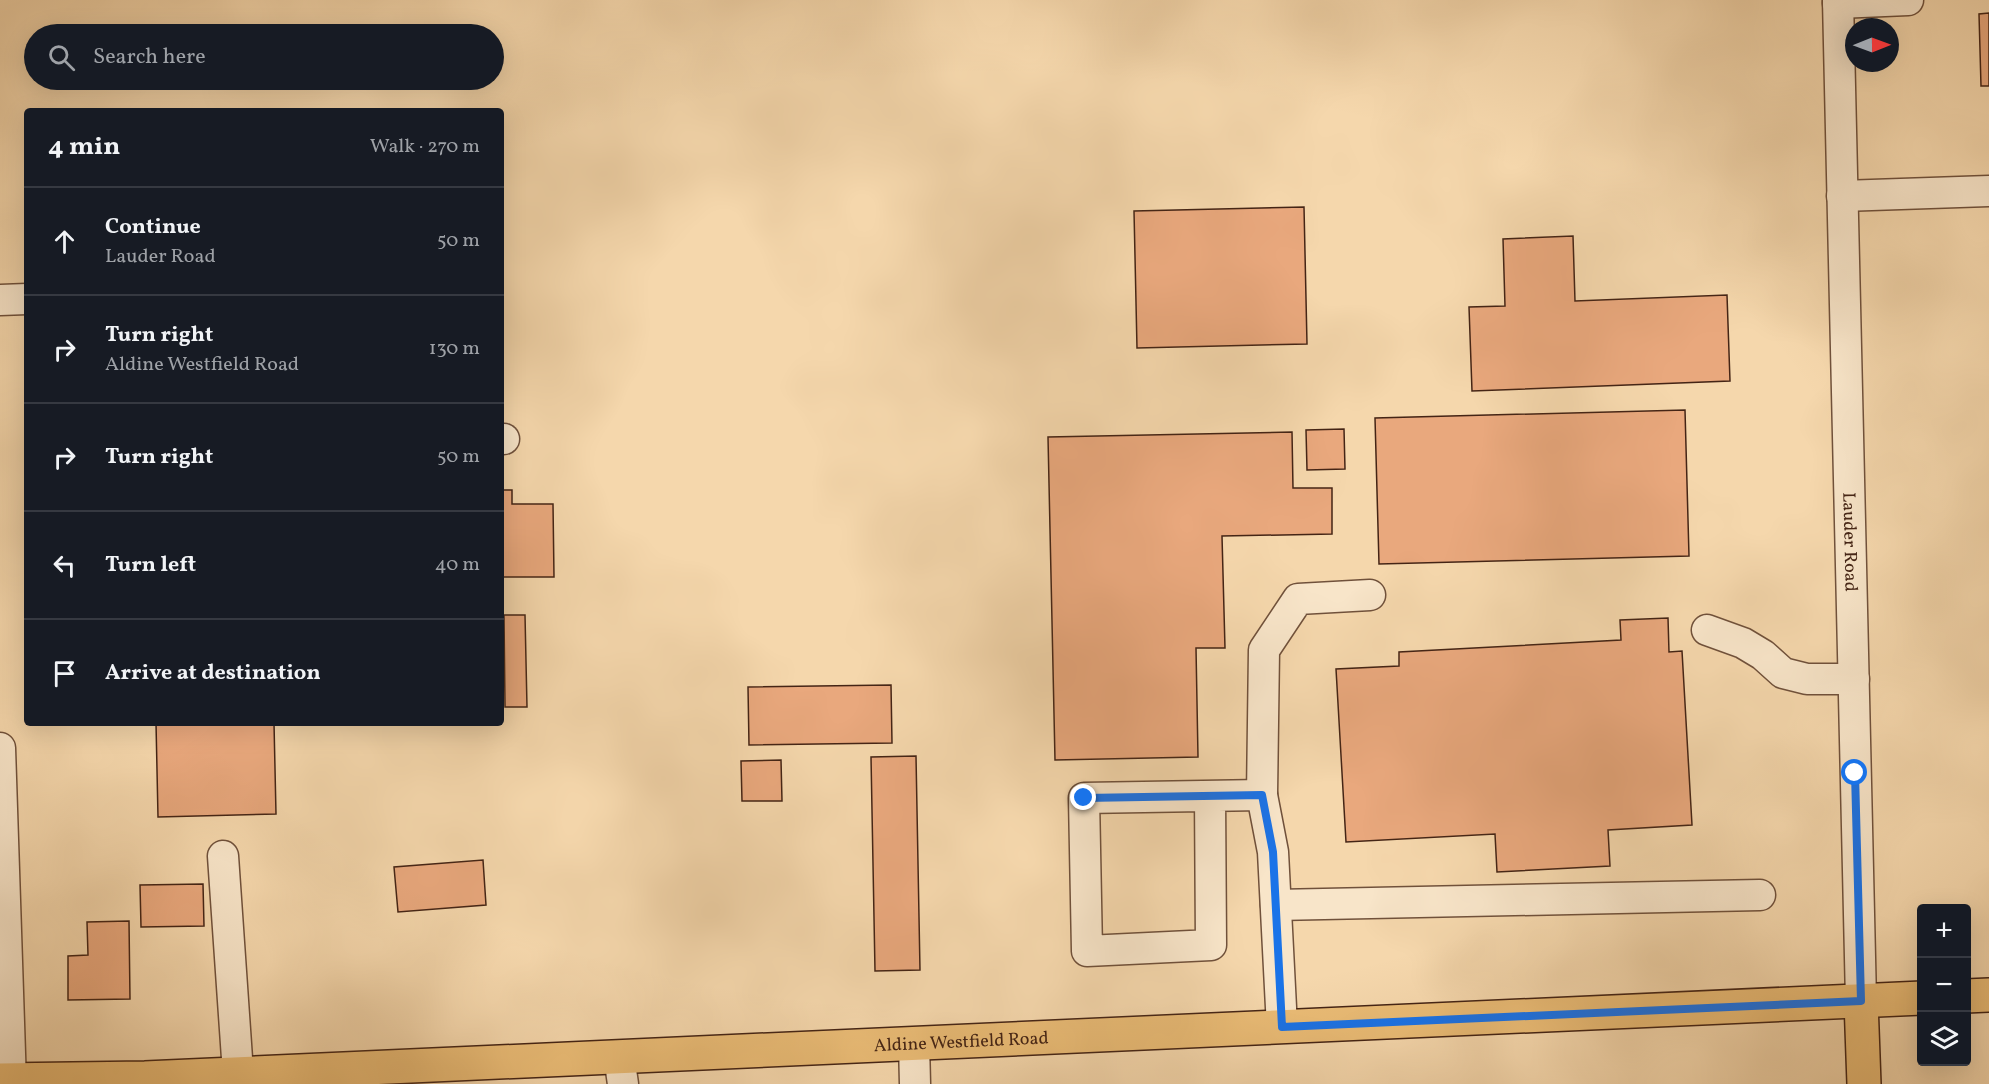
<!DOCTYPE html>
<html lang="en">
<head>
<meta charset="utf-8">
<style>
  :root { --surface:#171b24; --page:#242831; --text:#f1f3f6; --muted:#9ea1a6; --line:#363941 }
  body { margin:0; font-family:Vollkorn,serif; background:var(--page); color:var(--text) }
  .controls { position:absolute; right:18px; bottom:18px; display:grid; overflow:hidden; border-radius:6px; box-shadow:0 6px 24px #0002 }
  .controls button { width:54px; height:54px; display:grid; place-items:center; padding:0; border:0; border-bottom:2px solid var(--line); background:var(--surface); color:var(--text); font:30px sans-serif }
  .compass { position:absolute; left:1845px; top:18px; width:54px; height:54px; border-radius:50%; background:var(--surface); box-shadow:0 6px 24px #0002; rotate:89deg }
  .stop { position:absolute; width:18px; height:18px; margin:-14px; border:4px solid #1a73e8; border-radius:50%; background:#fff }
  .stop.end { background:#1a73e8; border-color:#fff; box-shadow:0 2px 6px #0008 }
  .list { margin:0; padding:0; list-style:none }
  h2 { display:flex; justify-content:space-between; align-items:center; height:78px; margin:0; padding:0 24px; font-size:26px }
  h2 small { font-size:20px; font-weight:400; color:var(--muted) }
  .list li { display:grid; grid-template-columns:39px 1fr auto; gap:18px; align-items:center; box-sizing:border-box; height:108px; padding:0 24px; border-top:2px solid var(--line) }
  .list b { display:block; font-size:22px; white-space:nowrap }
  .list p { margin:0; font-size:20px; white-space:nowrap; color:var(--muted) }
  .list em { font-size:20px; font-style:normal; color:var(--muted) }
  .icon { flex:none; width:33px; height:33px; fill:none; stroke:currentColor; stroke-width:2; stroke-linecap:round; stroke-linejoin:round }
  .map { position:relative; flex:none; width:1989px; height:1084px; overflow:hidden }
  .search { position:absolute; background:var(--surface); box-shadow:0 6px 24px #0002; left:24px; top:24px; width:480px; height:66px; display:flex; align-items:center; gap:15px; box-sizing:border-box; padding:0 21px; border-radius:33px; color:var(--muted); font-size:22px }
  .panel { position:absolute; background:var(--surface); box-shadow:0 6px 24px #0002; left:24px; top:108px; width:480px; height:618px; border-radius:6px }
  .map>svg:first-child { display:block }
  .building { fill:#e9a87d; stroke:#442415; stroke-width:1.5 }
  .lines { fill:none; stroke-linecap:round; stroke-linejoin:round }
  .minor-casing { stroke:#70513b; stroke-width:33 }
  .major-casing { stroke:#442415; stroke-width:36 }
  .minor { stroke:#f8e5c9; stroke-width:30 }
  .major { stroke:#eabc76; stroke-width:33 }
  .route { stroke:#1a73e8; stroke-width:8 }
  .labels { text-anchor:middle; stroke-width:5; stroke-linejoin:round; paint-order:stroke }
  .street-label { font-size:18px; fill:#442415; stroke:#f8e5c9 }
</style>
</head>
<body>
<div class="map">
<svg width="1989" height="1084" viewBox="0 0 1989 1084">
  <rect width="100%" height="100%" fill="#f5d7ac"/>
  <filter id="stains"><feTurbulence type="fractalNoise" baseFrequency=".00333" numOctaves="4"/><feColorMatrix values="0 0 0 0 .2 0 0 0 0 .09 0 0 0 0 .02 0 0 0 .5 -.17"/></filter>
  <radialGradient id="worn" r=".72"><stop offset=".6" stop-color="#630" stop-opacity="0"/><stop offset="1" stop-color="#630" stop-opacity=".3"/></radialGradient>
  <g class="building">
    <path d="M1989 13V86H1981L1979 14Z"/>
    <path d="M1304 207 1307 344 1137 348 1134 211Z"/>
    <path d="M1573 236 1575 301 1727 295 1730 381 1472 391 1469 307 1505 306 1503 239Z"/>
    <path d="M1685 410 1689 556 1379 564 1375 418Z"/>
    <path d="M1344 429 1345 469 1307 470 1306 430Z"/>
    <path d="M1292 432 1293 488H1332V534L1222 536 1225 648H1196L1198 757 1055 760 1048 437Z"/>
    <path d="M501 490H512V504H553L554 577H501Z"/>
    <path d="M504 615H525L527 707H505Z"/>
    <path d="M1668 618 1669 652 1682 651 1692 825 1608 830 1610 866 1497 872 1495 834 1346 842 1336 669 1399 666V652L1621 640 1620 620Z"/>
    <path d="M891 685 892 743 749 745 748 687Z"/>
    <path d="M156 723H274L276 814 158 817Z"/>
    <path d="M916 756 920 970 875 971 871 757Z"/>
    <path d="M781 760 782 801H742L741 761Z"/>
    <path d="M483 860 486 905 398 912 394 867Z"/>
    <path d="M203 884 204 926 141 927 140 885Z"/>
    <path d="M129 921 130 999 68 1000V956L88 955 87 922Z"/>
  </g>
  <g class="lines">
    <defs>
      <g id="minor">
        <path id="s1" d="M1838 0 1861 1001"/>
        <path d="M1838 3 1908 0"/>
        <path d="M1842 196 1989 191"/>
        <path d="M0 300 27 299"/>
        <path d="M501 439H504"/>
        <path d="M1707 630 1743 643 1763 655 1783 673 1807 679H1854"/>
        <path d="M0 748 11 1084"/>
        <path d="M1262 795 1264 650 1298 599 1370 595"/>
        <path d="M1210 796 1211 945 1087 951 1084 798 1262 795 1273 852 1282 1027"/>
        <path d="M223 856 238 1073"/>
        <path d="M1276 905 1760 895"/>
        <path d="M914 1043 915 1084"/>
        <path d="M619 1056 623 1084"/>
      </g>
      <g id="major">
        <path d="M1966 996 1989 995"/>
        <path d="M1861 1001 1864 1084"/>
        <path id="s2" d="M0 1080 145 1078 1922 998"/>
      </g>
    </defs>
    <use href="#minor" class="minor-casing"/>
    <use href="#major" class="major-casing"/>
    <use href="#minor" class="minor"/>
    <use href="#major" class="major"/>
  </g>
  <g class="lines">
    <path class="route" d="M1084 798 1262 795 1273 852 1282 1027 1861 1001 1855 773"/>
  </g>
  <g class="labels">
    <g class="street-label">
      <text dy="6" stroke="none"><textPath href="#s1" startOffset="542">Lauder Road</textPath></text>
      <text dy="6" stroke="none"><textPath href="#s2" startOffset="962">Aldine Westfield Road</textPath></text>
    </g>
  </g>
  <rect width="100%" height="100%" filter="url(#stains)"/>
  <rect width="100%" height="100%" fill="url(#worn)"/>
</svg>
<div class="controls">
<button>+</button>
<button>−</button>
<button><svg class="icon" aria-label="layers" viewBox="0 0 24 24"><path d="M12 4l9 5-9 5-9-5zM3 14l9 5 9-5"/></svg></button>
</div>
<svg class="compass" viewBox="-18 -18 36 36"><path d="M0-13l5 13h-10z" fill="#e53935"/><path d="M0 13l5-13h-10z" fill="#9ea1a6"/></svg>
<div class="stop" style="left:1855px;top:773px"></div>
<div class="stop end" style="left:1084px;top:798px"></div>
<div class="search"><svg class="icon" aria-label="search" viewBox="0 0 24 24"><circle cx="10" cy="10" r="6"/><path d="M15 15l6 6"/></svg>Search here</div>
<section class="panel">
<h2>4 min<small>Walk · 270 m</small></h2>
<ul class="list">
<li><svg class="icon" aria-label="ahead" viewBox="0 0 24 24"><path d="M12 20V5M6 11l6-6 6 6"/></svg><div><b>Continue</b><p>Lauder Road</p></div><em>50 m</em></li>
<li><svg class="icon" aria-label="right" viewBox="0 0 24 24"><path d="M7 20v-9h11M14 6l5 5-5 5"/></svg><div><b>Turn right</b><p>Aldine Westfield Road</p></div><em>130 m</em></li>
<li><svg class="icon" aria-label="right" viewBox="0 0 24 24"><path d="M7 20v-9h11M14 6l5 5-5 5"/></svg><div><b>Turn right</b></div><em>50 m</em></li>
<li><svg class="icon" aria-label="left" viewBox="0 0 24 24"><path d="M17 20v-9H6M10 6l-5 5 5 5"/></svg><div><b>Turn left</b></div><em>40 m</em></li>
<li><svg class="icon" aria-label="arrive" viewBox="0 0 24 24"><path d="M6 21V4h12l-3 4 3 4H6"/></svg><div><b>Arrive at destination</b></div></li>
</ul>
</section>
</div>
</body>
</html>
